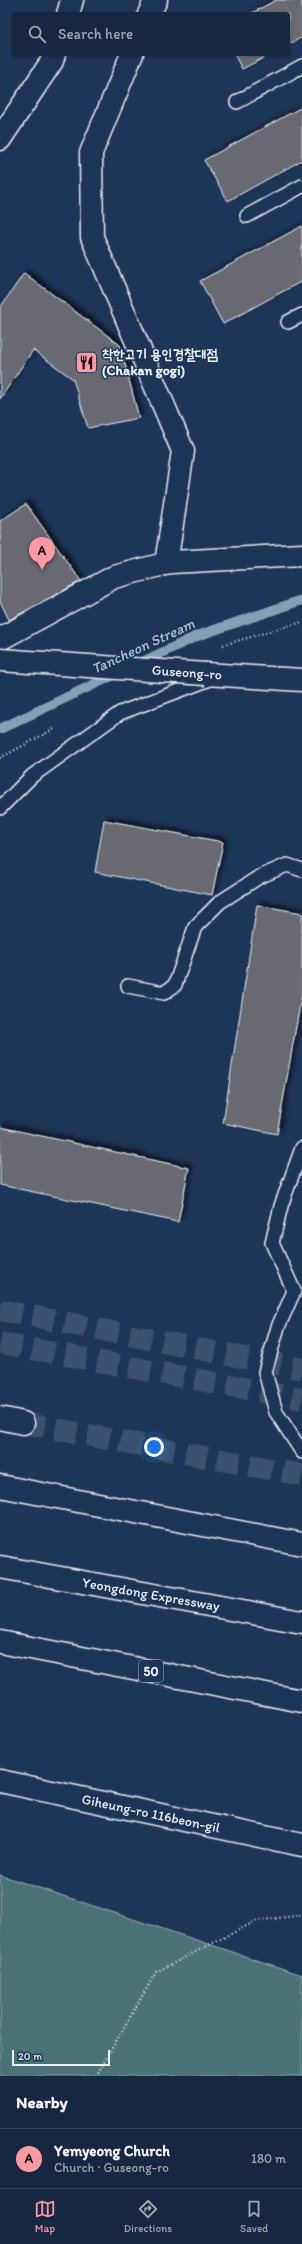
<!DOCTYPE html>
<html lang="en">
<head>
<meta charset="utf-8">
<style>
  :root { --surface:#162841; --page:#23344c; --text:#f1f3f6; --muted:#9ea6b1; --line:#35445a; --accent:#ff9aa2 }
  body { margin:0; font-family:Itim,"Poor Story",sans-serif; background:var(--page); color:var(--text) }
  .scale { position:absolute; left:12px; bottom:10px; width:98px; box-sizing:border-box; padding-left:4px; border:2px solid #e8f1f8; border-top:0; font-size:11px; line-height:14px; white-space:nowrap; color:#e8f1f8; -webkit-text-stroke:3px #1d3557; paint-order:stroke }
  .you { position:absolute; left:154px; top:1447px; width:14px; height:14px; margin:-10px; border:3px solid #fff; border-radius:50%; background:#1a73e8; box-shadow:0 0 0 6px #1a73e833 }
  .badge { display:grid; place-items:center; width:26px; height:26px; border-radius:50%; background:var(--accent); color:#111; font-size:13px; font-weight:700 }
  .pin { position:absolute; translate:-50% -33px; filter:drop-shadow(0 1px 2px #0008) }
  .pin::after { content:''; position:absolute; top:21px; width:14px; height:12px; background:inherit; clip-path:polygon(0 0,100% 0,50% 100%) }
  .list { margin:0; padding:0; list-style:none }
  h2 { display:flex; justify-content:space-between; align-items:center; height:52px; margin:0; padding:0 16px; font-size:17px }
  h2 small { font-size:13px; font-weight:400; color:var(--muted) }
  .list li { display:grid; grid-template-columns:26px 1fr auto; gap:12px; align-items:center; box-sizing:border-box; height:60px; padding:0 16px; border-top:1px solid var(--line) }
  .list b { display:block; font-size:15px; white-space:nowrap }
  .list p { margin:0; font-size:13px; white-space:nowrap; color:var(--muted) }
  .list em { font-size:13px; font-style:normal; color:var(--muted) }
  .icon { flex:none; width:22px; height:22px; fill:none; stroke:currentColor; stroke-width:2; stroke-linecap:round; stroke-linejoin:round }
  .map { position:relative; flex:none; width:302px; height:2076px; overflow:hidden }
  .search { position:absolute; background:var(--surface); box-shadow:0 1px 3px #0004; left:12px; right:12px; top:12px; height:44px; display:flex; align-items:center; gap:10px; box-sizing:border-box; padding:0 14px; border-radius:4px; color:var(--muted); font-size:15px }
  .sheet { height:112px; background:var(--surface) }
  nav { display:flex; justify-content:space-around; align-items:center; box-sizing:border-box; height:56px; border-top:1px solid var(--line); background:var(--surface); font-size:11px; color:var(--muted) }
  nav a { display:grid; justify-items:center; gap:2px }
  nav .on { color:var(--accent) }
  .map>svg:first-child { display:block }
  .green { fill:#4c7376; stroke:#9ab2b7 }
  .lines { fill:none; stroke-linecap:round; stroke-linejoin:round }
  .stream { stroke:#84a0b5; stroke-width:10 }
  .building { fill:#696972; stroke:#e8f1f8; filter:url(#shadow) }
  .trunk-tunnel { stroke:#3b516f; stroke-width:22; stroke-dasharray:22 11; stroke-linecap:butt }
  .service-casing { stroke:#e8f1f8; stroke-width:16 }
  .minor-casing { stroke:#e8f1f8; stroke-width:25 }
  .tertiary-casing { stroke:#e8f1f8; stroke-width:25 }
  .secondary-casing { stroke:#e8f1f8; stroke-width:25 }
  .trunk-casing { stroke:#e8f1f8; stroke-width:25 }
  .motorway-casing { stroke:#e8f1f8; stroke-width:25 }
  .path { stroke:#e8f1f8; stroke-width:2.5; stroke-dasharray:1 3; stroke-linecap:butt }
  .service { stroke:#1d3557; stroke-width:13 }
  .minor { stroke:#1d3557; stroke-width:22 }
  .tertiary { stroke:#1d3557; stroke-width:22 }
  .secondary { stroke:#1d3557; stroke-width:22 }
  .trunk { stroke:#1d3557; stroke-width:22 }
  .motorway { stroke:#1d3557; stroke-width:22 }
  .secondary-bridge-casing { stroke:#e8f1f8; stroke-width:25; stroke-linecap:butt }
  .secondary-bridge { stroke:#1d3557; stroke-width:22 }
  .labels { text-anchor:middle; stroke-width:3; stroke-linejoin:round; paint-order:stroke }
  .shield { fill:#1d3557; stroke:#abb9c8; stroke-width:1 }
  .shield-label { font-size:13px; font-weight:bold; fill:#e8f1f8 }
  .poi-label { font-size:14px; font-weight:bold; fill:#e8f1f8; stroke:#1d3557; text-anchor:start }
  .street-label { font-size:14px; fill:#e8f1f8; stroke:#1d3557 }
  .water-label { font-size:15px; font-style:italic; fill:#aec2d1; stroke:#1d3557 }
</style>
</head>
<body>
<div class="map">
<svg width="302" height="2076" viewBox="0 0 302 2076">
  <defs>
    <filter id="shadow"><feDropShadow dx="3.5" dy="-3.5" stdDeviation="2" flood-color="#0009"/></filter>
  </defs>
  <rect width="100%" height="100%" fill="#1d3557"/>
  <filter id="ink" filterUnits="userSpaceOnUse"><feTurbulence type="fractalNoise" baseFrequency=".025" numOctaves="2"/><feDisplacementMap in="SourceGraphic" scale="8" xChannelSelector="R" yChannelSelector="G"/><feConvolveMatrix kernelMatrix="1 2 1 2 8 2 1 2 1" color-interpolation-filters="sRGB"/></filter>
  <g filter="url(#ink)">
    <path class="green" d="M0 1875 302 1975V2076H0Z"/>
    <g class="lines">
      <g class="stream">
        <path d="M136 665 197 636 302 600"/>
        <path d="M0 729 120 672"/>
      </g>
    </g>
    <g class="building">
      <path d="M276 0H302V37L288 45V14H250Z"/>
      <path d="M234 54H271L242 69Z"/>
      <path d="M302 107V160L228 201 204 160Z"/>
      <path d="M302 226V281L223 324 200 281Z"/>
      <path d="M24 273 120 345 139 418 88 428 73 379 33 350 0 399V308Z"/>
      <path d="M26 504 81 581 9 620 0 601V521Z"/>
      <path d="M104 820 223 842 212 895 95 872Z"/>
      <path d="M257 905 302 913V993L277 1134 223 1123Z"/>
      <path d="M0 1127 189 1168 178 1222 0 1185Z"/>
    </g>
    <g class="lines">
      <g class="trunk-tunnel">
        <path d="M0 1310 302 1369"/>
        <path d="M0 1343 302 1399"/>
        <path d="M23 1423 302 1475"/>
      </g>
      <defs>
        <g id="service">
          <path d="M237 102 302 66"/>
          <path d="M247 216 302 186"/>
          <path d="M288 322 302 315"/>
          <path d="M0 808 32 776 120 713 213 678"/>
          <path d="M128 986 164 993 175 985 195 927 220 902 259 877 287 865 302 870"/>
          <path d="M302 1148 281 1206 272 1243 294 1291 278 1327 265 1372 276 1412 302 1452"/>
        </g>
        <g id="minor">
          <path d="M68 14 72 0"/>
          <path d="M149 14 156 0"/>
          <path d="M132 54 91 153 92 237 183 451 166 564"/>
          <path d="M0 139 52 61 54 54"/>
          <path d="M0 639 114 577 172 562 302 555"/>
        </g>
        <path id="tertiary" d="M0 1781 302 1845"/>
        <g id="secondary">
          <path d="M206 674 302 680"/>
          <path d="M0 1486 302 1544"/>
        </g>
        <path id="trunk" d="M0 1418 23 1423"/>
        <g id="motorway">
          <path d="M0 1567 302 1622"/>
          <path d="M0 1642 302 1701"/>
        </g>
      </defs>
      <use href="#service" class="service-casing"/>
      <use href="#minor" class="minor-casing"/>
      <use href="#tertiary" class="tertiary-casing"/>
      <use href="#secondary" class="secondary-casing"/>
      <use href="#trunk" class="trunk-casing"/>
      <use href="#motorway" class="motorway-casing"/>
      <g class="path">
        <path d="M223 645 302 622"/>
        <path d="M0 758 54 729"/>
        <path d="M96 2076 156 1972 256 1921 302 1915"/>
      </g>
      <use href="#service" class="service"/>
      <use href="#minor" class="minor"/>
      <use href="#tertiary" class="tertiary"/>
      <use href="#secondary" class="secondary"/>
      <use href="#trunk" class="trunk"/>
      <use href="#motorway" class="motorway"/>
      <defs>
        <path id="secondary-bridge" d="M0 660 206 674"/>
      </defs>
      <use href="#secondary-bridge" class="secondary-bridge-casing"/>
      <use href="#secondary-bridge" class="secondary-bridge"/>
    </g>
  </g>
  <defs>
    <symbol id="restaurant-square" viewBox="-11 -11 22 22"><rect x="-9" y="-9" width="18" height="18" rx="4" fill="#ff9aa2" stroke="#1d3557"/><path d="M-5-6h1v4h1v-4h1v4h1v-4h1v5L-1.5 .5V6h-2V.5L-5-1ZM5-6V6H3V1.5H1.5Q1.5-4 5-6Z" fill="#111"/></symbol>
  </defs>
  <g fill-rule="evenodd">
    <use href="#restaurant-square" x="74" y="350" width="25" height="25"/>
  </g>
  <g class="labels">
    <rect class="shield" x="139" y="1660" width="24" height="22" rx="3"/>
    <g class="shield-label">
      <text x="151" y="1676">50</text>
    </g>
    <g class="poi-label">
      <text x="102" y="359">착한고기 용인경찰대점<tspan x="102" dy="16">(Chakan gogi)</tspan></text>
    </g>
    <g class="street-label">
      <text transform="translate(187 672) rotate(4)" y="5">Guseong-ro</text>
      <text transform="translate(151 1594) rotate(10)" y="5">Yeongdong Expressway</text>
      <text transform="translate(151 1813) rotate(12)" y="5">Giheung-ro 116beon-gil</text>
    </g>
    <g class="water-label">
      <text transform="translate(143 646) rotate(-25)" y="5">Tancheon Stream</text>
    </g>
  </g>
</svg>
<div class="scale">20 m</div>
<div class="you"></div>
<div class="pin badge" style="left:42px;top:570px">A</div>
<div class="search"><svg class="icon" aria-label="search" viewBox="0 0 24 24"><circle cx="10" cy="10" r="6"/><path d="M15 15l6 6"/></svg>Search here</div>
</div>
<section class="sheet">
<h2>Nearby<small></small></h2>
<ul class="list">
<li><span class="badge">A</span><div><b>Yemyeong Church</b><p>Church · Guseong-ro</p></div><em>180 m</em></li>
</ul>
</section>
<nav>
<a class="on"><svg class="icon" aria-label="map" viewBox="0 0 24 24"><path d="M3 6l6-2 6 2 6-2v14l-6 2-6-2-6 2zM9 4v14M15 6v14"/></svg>Map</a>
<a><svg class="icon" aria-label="directions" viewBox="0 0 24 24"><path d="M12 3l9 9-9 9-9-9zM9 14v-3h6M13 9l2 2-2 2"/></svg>Directions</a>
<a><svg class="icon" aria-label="saved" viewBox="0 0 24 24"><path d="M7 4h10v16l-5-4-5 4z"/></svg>Saved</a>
</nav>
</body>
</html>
